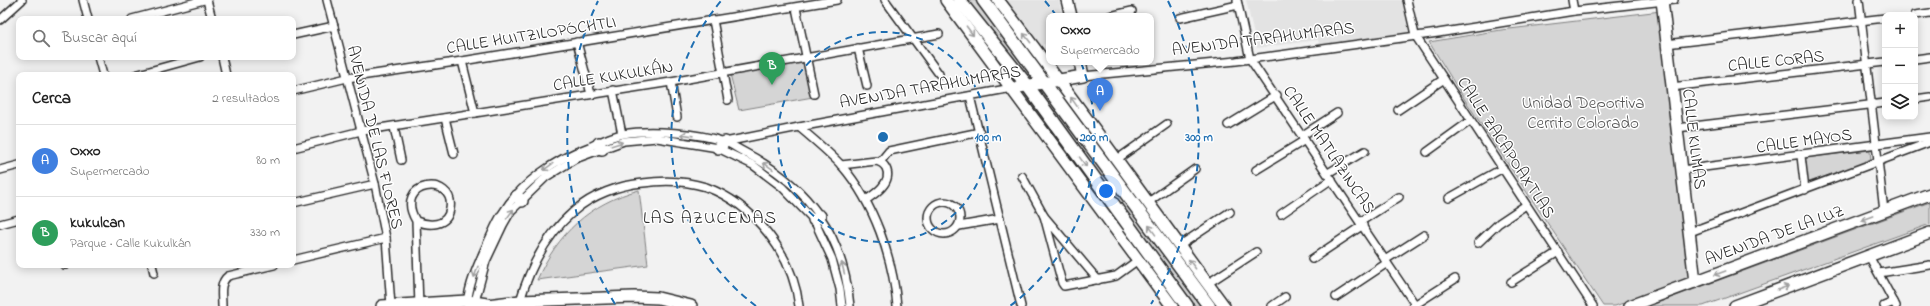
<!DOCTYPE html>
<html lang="es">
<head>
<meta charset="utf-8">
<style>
  :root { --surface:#fff; --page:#f6f6f6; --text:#222; --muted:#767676; --line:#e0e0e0; --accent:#1f6fb2 }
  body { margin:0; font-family:"Indie Flower",sans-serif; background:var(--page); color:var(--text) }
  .controls { position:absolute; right:12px; top:12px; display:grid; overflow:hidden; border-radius:8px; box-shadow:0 2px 10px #0003 }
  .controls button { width:36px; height:36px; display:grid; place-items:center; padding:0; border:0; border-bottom:1px solid var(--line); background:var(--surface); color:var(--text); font:20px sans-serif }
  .you { position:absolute; left:1106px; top:191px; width:14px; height:14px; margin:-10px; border:3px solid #fff; border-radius:50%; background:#1a73e8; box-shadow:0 0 0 6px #1a73e833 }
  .badge { display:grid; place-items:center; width:26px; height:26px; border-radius:50%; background:var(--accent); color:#fff; font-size:13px; font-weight:700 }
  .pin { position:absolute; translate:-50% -33px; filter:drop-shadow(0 1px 2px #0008) }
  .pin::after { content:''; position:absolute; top:21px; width:14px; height:12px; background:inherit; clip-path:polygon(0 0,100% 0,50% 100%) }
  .popup { position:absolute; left:1046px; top:13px; width:108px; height:52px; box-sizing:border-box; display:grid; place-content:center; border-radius:8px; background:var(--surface); filter:drop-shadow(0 1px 3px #0005); font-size:13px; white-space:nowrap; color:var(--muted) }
  .popup b { font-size:15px; color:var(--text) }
  .popup::after { content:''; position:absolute; left:50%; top:100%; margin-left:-8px; border:8px solid transparent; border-top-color:var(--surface) }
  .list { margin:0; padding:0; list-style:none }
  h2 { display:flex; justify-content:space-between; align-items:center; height:52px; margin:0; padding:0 16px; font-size:17px }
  h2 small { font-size:13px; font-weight:400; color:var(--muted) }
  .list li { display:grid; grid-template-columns:26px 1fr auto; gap:12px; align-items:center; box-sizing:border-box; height:72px; padding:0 16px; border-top:1px solid var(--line) }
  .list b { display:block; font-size:15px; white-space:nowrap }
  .list p { margin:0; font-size:13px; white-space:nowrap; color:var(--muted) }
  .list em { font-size:13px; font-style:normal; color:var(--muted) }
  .icon { flex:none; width:22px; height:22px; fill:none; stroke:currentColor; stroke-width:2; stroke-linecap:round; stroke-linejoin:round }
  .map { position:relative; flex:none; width:1930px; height:306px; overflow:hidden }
  .search { position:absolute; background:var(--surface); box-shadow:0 2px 10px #0003; left:16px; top:16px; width:280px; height:44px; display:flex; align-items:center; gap:10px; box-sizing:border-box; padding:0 14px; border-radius:8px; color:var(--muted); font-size:15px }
  .panel { position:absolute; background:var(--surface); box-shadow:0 2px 10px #0003; left:16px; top:72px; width:280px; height:196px; border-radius:8px }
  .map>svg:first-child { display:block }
  .built { fill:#e3e3e3 }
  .green { fill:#d5d5d5; stroke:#808080 }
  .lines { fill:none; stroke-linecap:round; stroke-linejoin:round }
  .street-casing { stroke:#2b2b2b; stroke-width:10 }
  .secondary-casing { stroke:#2b2b2b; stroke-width:14 }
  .primary-casing { stroke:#2b2b2b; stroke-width:15 }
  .street { stroke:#fff; stroke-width:7 }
  .secondary { stroke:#fff; stroke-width:11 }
  .primary { stroke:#fff; stroke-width:12 }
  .oneway { stroke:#a0a0a0 }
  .ring { fill:none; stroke:#1f6fb2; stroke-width:2; stroke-dasharray:7 5 }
  .labels { text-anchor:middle; stroke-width:3; stroke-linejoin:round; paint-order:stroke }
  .street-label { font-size:17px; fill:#2b2b2b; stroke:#fff }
  .park-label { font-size:17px; fill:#565656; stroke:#fff }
  .neighbourhood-label { font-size:18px; letter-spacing:1px; fill:#2b2b2b; stroke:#fff }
  .centre { fill:#1f6fb2; stroke:#fff; stroke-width:2 }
  .ring-label { font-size:12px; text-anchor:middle; font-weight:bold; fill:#1f6fb2; stroke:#fff; stroke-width:3; stroke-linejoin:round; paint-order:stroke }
</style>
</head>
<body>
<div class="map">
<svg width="1930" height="306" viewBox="0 0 1930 306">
  <rect width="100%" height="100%" fill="#f2f2f2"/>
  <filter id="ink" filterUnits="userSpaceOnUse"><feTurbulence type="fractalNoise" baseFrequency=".025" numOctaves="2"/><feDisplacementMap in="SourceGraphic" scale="8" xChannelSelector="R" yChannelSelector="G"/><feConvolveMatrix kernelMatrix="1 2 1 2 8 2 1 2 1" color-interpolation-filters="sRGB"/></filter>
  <g filter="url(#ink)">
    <g class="built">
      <path d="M1004 0H1059L1062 16H1049V22H1047L1049 42 1040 46Z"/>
      <path d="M1246 0H1402L1409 32 1319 45 1318 40 1257 48Z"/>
    </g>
    <g class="green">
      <path d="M954 0H979L1206 306H1192Z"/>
      <path d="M1661 11 1694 277 1615 306H1603L1465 100 1429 42 1501 30Z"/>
      <path d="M805 61 813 97 739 110 730 74Z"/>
      <path d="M1870 150 1871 161 1806 183 1803 158Z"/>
      <path d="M639 190 648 265 537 280C557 234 590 203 639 190Z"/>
      <path d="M1930 202V224L1703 306H1649Z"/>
    </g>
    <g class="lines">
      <defs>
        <g id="street">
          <path d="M83 0 88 19"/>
          <path d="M207 0 212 19"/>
          <path d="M327 0 375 184 386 238 391 306"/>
          <path d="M885 0 939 74"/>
          <path d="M1237 0 1250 59 1416 306"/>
          <path d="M1407 0 1415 35 1593 306"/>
          <path d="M1572 0 1574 11"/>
          <path d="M1859 0 1884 211"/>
          <path d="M796 8 814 94"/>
          <path d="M1915 15 1930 13"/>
          <path d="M1110 16 1132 11"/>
          <path d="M1180 18 1238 5"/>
          <path d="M132 19 204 0"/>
          <path d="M0 20 22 0"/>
          <path d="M713 20 728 100"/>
          <path d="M293 35 334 26"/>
          <path d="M577 42 591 94"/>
          <path d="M1666 44 1885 18"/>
          <path d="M858 48 867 86"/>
          <path d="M98 57 103 75"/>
          <path d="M222 57 226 75"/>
          <path d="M1915 59 1930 57"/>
          <path d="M462 61 475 113"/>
          <path d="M135 75 200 57"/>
          <path d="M1083 76 1236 61 1438 33 1574 11 1674 0"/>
          <path d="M671 82 677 117"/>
          <path d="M1671 87 1885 62"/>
          <path d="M613 90 622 134"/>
          <path d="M293 91 347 78 462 61 837 0"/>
          <path d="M970 96 1021 306"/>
          <path d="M1915 99 1930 97"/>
          <path d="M1398 110 1444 79"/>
          <path d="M445 118 454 154"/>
          <path d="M1228 125 1277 95"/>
          <path d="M394 127 401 160"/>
          <path d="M799 127C813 139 829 152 842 166 874 203 893 258 897 306"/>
          <path d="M1677 128 1885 103"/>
          <path d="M1303 135 1337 113"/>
          <path d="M725 142 799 127 1012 88"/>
          <path d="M293 148 361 131 671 82 939 34"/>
          <path d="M1427 152 1470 121"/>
          <path d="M1801 156 1805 190"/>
          <path d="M1116 160 1167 124"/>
          <path d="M880 162 889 151 980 132"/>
          <path d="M841 165 876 161C880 162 884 164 886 168 893 182 875 194 866 200"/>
          <path d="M0 170 19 165"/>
          <path d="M1256 170 1305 140"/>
          <path d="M1682 170 1930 137"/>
          <path d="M1328 173 1365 151"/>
          <path d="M1022 176 1044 216 1098 280"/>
          <path d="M1449 198 1503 168"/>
          <circle cx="944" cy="218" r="16"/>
          <path d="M293 203 375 184"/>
          <path d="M1147 203 1195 169"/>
          <path d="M1281 214 1332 179"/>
          <path d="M1044 216 1062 283 1064 286 1116 276 1138 260"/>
          <path d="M416 221C429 226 447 227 450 209 456 174 392 180 416 221L419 306"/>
          <path d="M1360 222 1399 197"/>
          <path d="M0 224 19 219"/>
          <path d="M959 226 1000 219"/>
          <path d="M1690 232 1930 142"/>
          <path d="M1478 243 1499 223 1526 205"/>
          <path d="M1179 246 1230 212"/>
          <path d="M1869 256 1896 306"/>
          <path d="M1312 259 1363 225"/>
          <path d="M293 260 386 238"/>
          <path d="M1385 260 1424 235"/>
          <path d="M64 265H66"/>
          <path d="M152 265 154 273"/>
          <path d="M1879 273 1930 265"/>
          <path d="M1511 282 1558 252"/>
          <path d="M1207 284 1256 252"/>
          <path d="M1336 297 1387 263"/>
          <path d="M520 301C530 267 546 235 574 211 592 195 619 185 643 183 663 180 687 181 706 187 755 205 793 255 799 306"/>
          <path d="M467 304C469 283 479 262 487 244 492 234 496 223 502 214 521 183 555 159 589 147 600 142 611 136 623 134 650 129 699 133 725 142 731 144 738 149 744 152 773 167 800 188 819 215 838 242 847 274 850 306"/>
          <path d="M474 305 486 261 503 225 511 211 546 177 575 159 602 149 624 141 657 138 718 148 753 165 782 187 814 220 832 259 840 289 842 306"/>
          <path d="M222 306C222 295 219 283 228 276L274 265"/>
          <path d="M1272 306 1285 297"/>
          <path d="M1413 306 1455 279"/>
          <path d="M1884 306 1894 302"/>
        </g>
        <g id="secondary">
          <path d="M946 0 1172 306"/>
          <path d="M998 0C1075 100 1148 204 1224 306"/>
          <path d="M1067 0 1071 16"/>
          <path d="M1662 0 1695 282"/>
          <path d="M1019 87 1083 76 1080 62"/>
          <path d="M599 143 602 149"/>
          <path d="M718 148 725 142"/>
          <path d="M517 196 522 201"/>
          <path d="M814 220 820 216"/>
          <path d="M382 306 467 301 487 304"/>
          <path d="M479 306 520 301 634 297 658 298 691 306"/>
          <path d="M1630 306 1930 194"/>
          <path d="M1735 306 1930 233"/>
        </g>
        <g id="primary">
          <path d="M959 0 1027 85 1187 306"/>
          <path d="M983 0 1209 306"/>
        </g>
      </defs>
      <use href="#street" class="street-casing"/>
      <use href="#secondary" class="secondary-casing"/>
      <use href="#primary" class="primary-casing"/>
      <use href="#street" class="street"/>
      <use href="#secondary" class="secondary"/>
      <use href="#primary" class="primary"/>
    </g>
    <defs><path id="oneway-shaft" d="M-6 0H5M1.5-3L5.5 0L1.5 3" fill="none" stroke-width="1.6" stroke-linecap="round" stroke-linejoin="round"/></defs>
    <g class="oneway">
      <use href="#oneway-shaft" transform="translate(970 31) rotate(53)"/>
      <use href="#oneway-shaft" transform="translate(1027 38) rotate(-128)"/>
      <use href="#oneway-shaft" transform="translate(1074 102) rotate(-125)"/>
      <use href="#oneway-shaft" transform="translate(687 135) rotate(-172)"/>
      <use href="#oneway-shaft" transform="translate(617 144) rotate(-18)"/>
      <use href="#oneway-shaft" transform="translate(1083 162) rotate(54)"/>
      <use href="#oneway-shaft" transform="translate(768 166) rotate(-145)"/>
      <use href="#oneway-shaft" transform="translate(548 167) rotate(144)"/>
      <use href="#oneway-shaft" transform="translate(510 214) rotate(-54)"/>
      <use href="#oneway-shaft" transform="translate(1867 218) rotate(160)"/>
      <use href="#oneway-shaft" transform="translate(1152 230) rotate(-126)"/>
      <use href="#oneway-shaft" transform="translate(1192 264) rotate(-127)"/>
      <use href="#oneway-shaft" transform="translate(843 268) rotate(-104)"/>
      <use href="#oneway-shaft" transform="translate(476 272) rotate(109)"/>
      <use href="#oneway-shaft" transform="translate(1720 273) rotate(160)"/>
      <use href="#oneway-shaft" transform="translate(1783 288) rotate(-20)"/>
    </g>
  </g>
  <g class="ring">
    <circle cx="883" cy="137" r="105"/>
    <path d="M756 306A211 211 0 0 1 721 1M1045 1A211 211 0 0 1 1010 306"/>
    <path d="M615 304A316 316 0 0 1 598 1M1168 1A316 316 0 0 1 1151 304"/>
  </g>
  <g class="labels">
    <g class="street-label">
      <text transform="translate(531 34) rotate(-9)" y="6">CALLE HUITZILOPÓCHTLI</text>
      <text transform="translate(1263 38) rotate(-7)" y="6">AVENIDA TARAHUMARAS</text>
      <text transform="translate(1776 60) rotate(-6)" y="6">CALLE CORAS</text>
      <text transform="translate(613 75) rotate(-9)" y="6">CALLE KUKULKÁN</text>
      <text transform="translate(930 86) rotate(-10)" y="6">AVENIDA TARAHUMARAS</text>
      <text transform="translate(376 137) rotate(76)" y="6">AVENIDA DE LAS FLORES</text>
      <text transform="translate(1695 139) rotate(83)" y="6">CALLE KILIMAS</text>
      <text transform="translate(1804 140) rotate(-8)" y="6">CALLE MAYOS</text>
      <text transform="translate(1507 147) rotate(57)" y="6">CALLE ZACAPOAXTLAS</text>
      <text transform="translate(1330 149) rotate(56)" y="6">CALLE MATLAZINCAS</text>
      <text transform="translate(1774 234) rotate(-20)" y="6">AVENIDA DE LA LUZ</text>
    </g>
    <g class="park-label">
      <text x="1583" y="108">Unidad Deportiva<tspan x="1583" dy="20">Cerrito Colorado</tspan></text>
    </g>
    <g class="neighbourhood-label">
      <text x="710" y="223">LAS AZUCENAS</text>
    </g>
  </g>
  <circle cx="883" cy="137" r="6" class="centre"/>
  <g class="ring-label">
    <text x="988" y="141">100 m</text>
    <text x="1094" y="141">200 m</text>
    <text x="1199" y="141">300 m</text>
  </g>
</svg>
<div class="controls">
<button>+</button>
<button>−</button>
<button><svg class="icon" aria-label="layers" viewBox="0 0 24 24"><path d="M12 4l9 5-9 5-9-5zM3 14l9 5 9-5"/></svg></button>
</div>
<div class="you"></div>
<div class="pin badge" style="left:1100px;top:111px;background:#3f7fe0">A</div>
<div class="popup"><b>Oxxo</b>Supermercado</div>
<div class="pin badge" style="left:772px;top:85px;background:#2e9e5b">B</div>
<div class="search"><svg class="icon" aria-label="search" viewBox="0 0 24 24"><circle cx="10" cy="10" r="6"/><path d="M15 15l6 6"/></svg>Buscar aquí</div>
<section class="panel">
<h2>Cerca<small>2 resultados</small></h2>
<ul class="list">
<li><span class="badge" style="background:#3f7fe0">A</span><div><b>Oxxo</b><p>Supermercado</p></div><em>80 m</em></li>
<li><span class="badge" style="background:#2e9e5b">B</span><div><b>kukulcan</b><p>Parque · Calle Kukulkán</p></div><em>330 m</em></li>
</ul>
</section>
</div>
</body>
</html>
